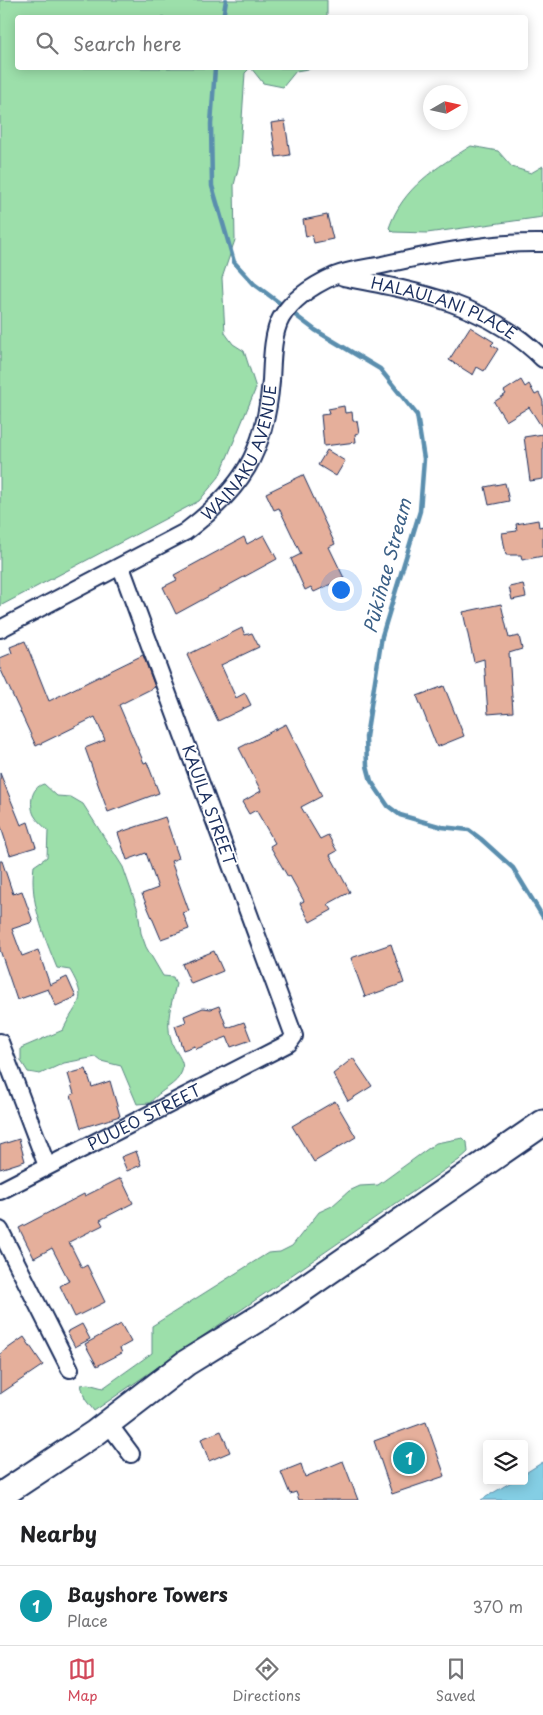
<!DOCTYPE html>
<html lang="en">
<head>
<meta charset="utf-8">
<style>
  :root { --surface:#fff; --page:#f2f2f2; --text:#202124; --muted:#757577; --line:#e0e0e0; --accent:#d1495b }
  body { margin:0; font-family:"Playpen Sans",sans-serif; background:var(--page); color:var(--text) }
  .controls { position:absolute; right:15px; bottom:15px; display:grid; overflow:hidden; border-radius:5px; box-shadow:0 2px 12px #0003 }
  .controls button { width:45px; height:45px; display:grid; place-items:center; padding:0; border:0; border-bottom:1px solid var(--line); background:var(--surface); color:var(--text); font:25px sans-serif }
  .compass { position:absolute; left:423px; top:85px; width:45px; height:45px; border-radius:50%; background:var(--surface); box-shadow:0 2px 12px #0003; rotate:81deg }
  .you { position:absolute; left:340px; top:589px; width:18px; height:18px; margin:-12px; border:4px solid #fff; border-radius:50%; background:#1a73e8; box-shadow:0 0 0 8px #1a73e833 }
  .badge { display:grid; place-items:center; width:32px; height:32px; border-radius:50%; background:var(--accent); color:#fff; font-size:16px; font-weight:700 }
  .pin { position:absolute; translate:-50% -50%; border:2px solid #fff; box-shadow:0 1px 5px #0006 }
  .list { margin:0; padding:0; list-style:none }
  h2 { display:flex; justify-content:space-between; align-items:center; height:65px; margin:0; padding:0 20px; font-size:21px }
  h2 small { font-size:16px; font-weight:400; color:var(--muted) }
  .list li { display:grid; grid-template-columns:32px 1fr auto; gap:15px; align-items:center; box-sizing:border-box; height:80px; padding:0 20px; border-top:1px solid var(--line) }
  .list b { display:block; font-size:19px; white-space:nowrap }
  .list p { margin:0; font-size:16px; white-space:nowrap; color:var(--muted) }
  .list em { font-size:16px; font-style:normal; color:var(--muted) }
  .icon { flex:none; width:28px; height:28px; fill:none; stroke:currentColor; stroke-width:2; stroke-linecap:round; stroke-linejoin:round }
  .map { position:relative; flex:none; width:543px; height:1500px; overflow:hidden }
  .search { position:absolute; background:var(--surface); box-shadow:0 2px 12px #0003; left:15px; right:15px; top:15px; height:55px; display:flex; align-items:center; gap:12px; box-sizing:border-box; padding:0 18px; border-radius:5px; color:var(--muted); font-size:19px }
  .sheet { height:145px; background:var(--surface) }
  nav { display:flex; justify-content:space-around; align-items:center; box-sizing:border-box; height:70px; border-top:1px solid var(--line); background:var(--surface); font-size:14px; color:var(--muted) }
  nav a { display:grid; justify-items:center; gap:2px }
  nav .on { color:var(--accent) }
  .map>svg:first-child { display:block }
  .green { fill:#9cdfaa; stroke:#5c8784 }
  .water { fill:#84cee4; stroke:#5a8eae }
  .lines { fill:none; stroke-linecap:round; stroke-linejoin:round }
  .stream { stroke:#5a8eae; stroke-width:4.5 }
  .building { fill:#e5af9b; stroke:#1b2f5e }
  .minor-casing { stroke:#1b2f5e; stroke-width:20 }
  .primary-casing { stroke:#1b2f5e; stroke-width:29 }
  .minor { stroke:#fff; stroke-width:16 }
  .primary { stroke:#fff; stroke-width:25 }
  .labels { text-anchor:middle; stroke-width:4; stroke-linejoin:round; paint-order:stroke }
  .street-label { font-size:16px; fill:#1b2f5e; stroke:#fff }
  .water-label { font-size:18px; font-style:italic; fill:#3a5f86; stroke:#fff }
</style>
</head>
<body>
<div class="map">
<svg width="543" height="1500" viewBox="0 0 543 1500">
  <rect width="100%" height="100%" fill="#fff"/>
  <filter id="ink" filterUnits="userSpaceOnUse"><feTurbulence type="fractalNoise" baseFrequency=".02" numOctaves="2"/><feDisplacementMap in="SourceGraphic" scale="10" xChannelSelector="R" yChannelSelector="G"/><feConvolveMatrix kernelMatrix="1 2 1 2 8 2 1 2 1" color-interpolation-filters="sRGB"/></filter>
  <g filter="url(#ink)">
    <g class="green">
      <path d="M0 0H327V17L18 18V68H250L245 73 239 165 234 185 235 240 222 278 225 333 233 344 244 351 256 388 219 477 199 501 0 606Z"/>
      <path d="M251 68H314L296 71 283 87 263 83Z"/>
      <path d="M471 146 498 151 512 167 531 173 543 166V217L427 233 393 232 389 228C403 187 436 168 471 146Z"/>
      <path d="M44 784 57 796 71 797 83 804 123 867 138 910 141 933 146 947 163 976 173 977 176 984C172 1003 165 1020 171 1040 173 1050 186 1061 182 1071 177 1086 160 1089 150 1103L137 1104 121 1066 101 1061 96 1057 64 1063 40 1074 28 1072 21 1061V1048L63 1030C77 1000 89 1003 70 970L57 968C44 936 29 901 34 866L47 857 48 831C44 826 37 821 34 815 29 804 31 787 44 784Z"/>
      <path d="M463 1138 467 1142 468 1152 459 1160 94 1411 85 1399 81 1385 88 1384 103 1388 152 1353V1326L268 1253 280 1252 292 1246 319 1212 332 1206 349 1191 360 1186 378 1185 436 1143Z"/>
    </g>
    <path class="water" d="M543 1462V1500H481L513 1481H524V1474Z"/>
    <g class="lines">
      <g class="stream">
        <path d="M223 18 226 0"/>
        <path d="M215 68 211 124 212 186 226 234 234 262 254 284 285 307"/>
        <path d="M291 312 315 330 380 369 417 415 424 459 420 511 382 636 366 737 367 766 371 781 388 806 400 815 442 827 469 830 481 839 513 868 543 917"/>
      </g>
    </g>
    <g class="building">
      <path d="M285 121 290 155 276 157 271 123Z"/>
      <path d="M327 215 333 239 314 243 312 235 306 237 303 220Z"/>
      <path d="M470 327 494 342 491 345 498 349 484 371 477 367 473 375 449 360Z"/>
      <path d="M521 380 525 387 529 384 535 395 539 393 543 401V429L529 407 506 421 494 402 506 394 504 391Z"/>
      <path d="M344 406 345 413 352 412 353 421H357L359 433 355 434 356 442 324 446 321 415 329 414 328 409Z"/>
      <path d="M543 434V479L530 481 524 437Z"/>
      <path d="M327 450 345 461 336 476 318 465Z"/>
      <path d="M303 475 335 544 329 547 344 578 314 592 311 587 305 590 291 559 301 554 279 508 274 510 266 493Z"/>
      <path d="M505 483 509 501 489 505 485 487Z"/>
      <path d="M538 520 539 527 543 526V556L522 560 521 555H506L502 533 517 531 516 524Z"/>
      <path d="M264 535 277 559 176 614 163 587 177 580 174 575 244 537 247 544Z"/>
      <path d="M523 584 526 597 512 600 509 587Z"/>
      <path d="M501 604 509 638 519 636 522 649 509 653 513 712 488 714 484 659 474 662 463 612Z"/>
      <path d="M242 628 245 635 252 633 259 647 221 665 236 698 245 693 251 705 218 721 187 655Z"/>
      <path d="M25 641 49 701 143 655 155 687 119 705 144 763 147 762 159 793 108 812 85 748 105 740 95 717 36 746 0 668V658L12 653 10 647Z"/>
      <path d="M444 686 464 736 437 747 417 696Z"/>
      <path d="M286 724 322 796 301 807 320 839 328 835 337 851 330 855 350 892 328 904 332 910 310 922 300 903 304 901 290 876 288 877 270 846 275 843 256 810 249 814 242 802 261 791 239 748Z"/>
      <path d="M0 773 21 825 28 822 36 847 10 855 0 824Z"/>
      <path d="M165 817 179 858 171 861 189 911 183 913 189 929 161 939 142 894 158 888 146 853 127 860 118 833Z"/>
      <path d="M0 861H2L13 894 22 891 33 922 12 929 22 956 38 950 50 985 67 977 76 997 56 1006 48 989 17 1000 0 950Z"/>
      <path d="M391 944 404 983 365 997 351 958Z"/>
      <path d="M214 951 223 971 191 984 182 964Z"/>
      <path d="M219 1006 227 1028 244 1022 251 1040 231 1047 227 1037 196 1049 195 1046 183 1050 175 1026 186 1022 184 1016 203 1008 211 1009Z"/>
      <path d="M353 1058 372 1086 348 1101 333 1074Z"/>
      <path d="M86 1069 92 1087 110 1081 120 1116 81 1128 71 1095 74 1094 68 1074Z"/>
      <path d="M335 1101 356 1137 314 1162 292 1126Z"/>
      <path d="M19 1139 25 1161 0 1169V1145Z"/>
      <path d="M136 1151 141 1165 127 1171 121 1157Z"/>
      <path d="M121 1178 133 1203 100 1220 103 1225 69 1242 82 1268 87 1265 105 1302 75 1317 60 1286 69 1281 52 1248 34 1258 19 1228 84 1194 85 1196Z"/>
      <path d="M82 1324 90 1339 75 1347 67 1332Z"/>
      <path d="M121 1324 131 1342 120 1348 122 1353 97 1366 85 1344Z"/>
      <path d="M24 1337 43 1365 0 1394V1354Z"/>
      <path d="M426 1422 445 1476 392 1494 374 1441Z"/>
      <path d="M221 1431 230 1452 209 1461 201 1439Z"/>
      <path d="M343 1461 358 1500H299L296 1492 290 1494 281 1472 301 1464 305 1477Z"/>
    </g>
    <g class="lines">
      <defs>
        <g id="minor">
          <path id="s1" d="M343 277C416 291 489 304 543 359"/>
          <path id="s2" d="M0 629 185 532C242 489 265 453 271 381 272 363 272 334 281 318 293 298 314 285 334 276 349 270 367 268 382 265 435 253 489 242 543 243"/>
          <path d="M0 1042 47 1166"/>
          <path id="s3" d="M0 1191 289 1043 294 1036 121 567"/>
          <path d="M0 1230 70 1369"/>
          <path d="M108 1423 131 1454"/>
        </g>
        <path id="primary" d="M0 1496 95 1433 186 1363 280 1305 543 1123"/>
      </defs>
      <use href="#minor" class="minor-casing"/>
      <use href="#primary" class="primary-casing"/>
      <use href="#minor" class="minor"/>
      <use href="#primary" class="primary"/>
    </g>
  </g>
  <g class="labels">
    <g class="street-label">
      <text dy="6" stroke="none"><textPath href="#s1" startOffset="106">HALAULANI PLACE</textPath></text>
      <text dy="6" stroke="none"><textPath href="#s2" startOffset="309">WAINAKU AVENUE</textPath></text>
      <text transform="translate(209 805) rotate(70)" y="6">KAUILA STREET</text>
      <text dy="6" stroke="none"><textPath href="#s3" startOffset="162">PUUEO STREET</textPath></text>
    </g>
    <g class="water-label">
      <text transform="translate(388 566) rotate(-75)" y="6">Pūkīhae Stream</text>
    </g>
  </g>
</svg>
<div class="controls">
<button><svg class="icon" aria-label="layers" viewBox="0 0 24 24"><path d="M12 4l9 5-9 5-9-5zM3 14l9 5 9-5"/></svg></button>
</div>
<svg class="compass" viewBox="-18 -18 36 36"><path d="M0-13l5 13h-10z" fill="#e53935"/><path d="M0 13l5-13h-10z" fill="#757577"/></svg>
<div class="you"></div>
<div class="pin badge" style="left:409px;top:1458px;background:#0f9aa8">1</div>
<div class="search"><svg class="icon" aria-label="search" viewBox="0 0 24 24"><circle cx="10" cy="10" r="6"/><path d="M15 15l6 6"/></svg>Search here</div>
</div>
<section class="sheet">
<h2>Nearby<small></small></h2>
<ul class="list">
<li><span class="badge" style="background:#0f9aa8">1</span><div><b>Bayshore Towers</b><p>Place</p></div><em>370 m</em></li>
</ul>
</section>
<nav>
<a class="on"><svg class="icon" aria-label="map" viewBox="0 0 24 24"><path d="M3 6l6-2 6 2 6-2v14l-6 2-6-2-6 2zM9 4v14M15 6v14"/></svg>Map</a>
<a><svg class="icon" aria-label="directions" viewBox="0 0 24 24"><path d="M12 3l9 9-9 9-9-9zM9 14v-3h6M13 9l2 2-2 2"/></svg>Directions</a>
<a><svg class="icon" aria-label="saved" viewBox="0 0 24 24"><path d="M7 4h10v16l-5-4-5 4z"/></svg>Saved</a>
</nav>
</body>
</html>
